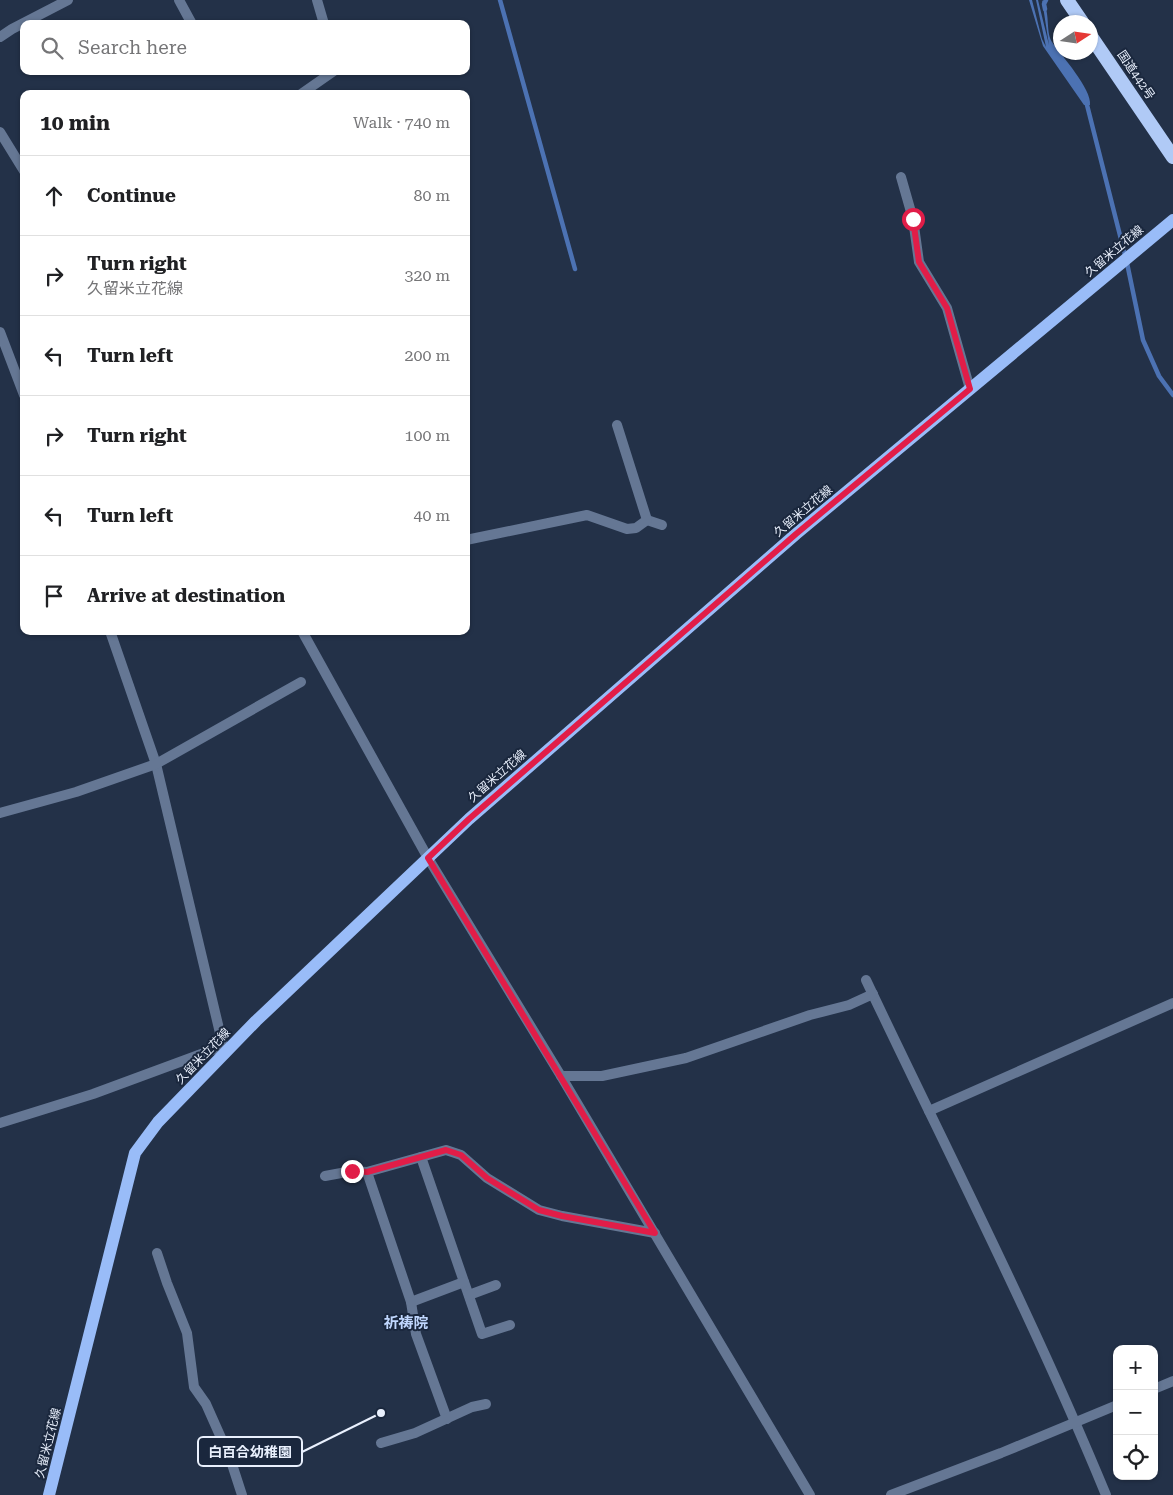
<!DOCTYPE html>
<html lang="en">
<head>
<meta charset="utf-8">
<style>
  :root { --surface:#fff; --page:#f2f2f2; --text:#202124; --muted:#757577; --line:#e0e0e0 }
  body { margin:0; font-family:"Roboto Serif","Noto Sans JP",serif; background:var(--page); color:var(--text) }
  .controls { position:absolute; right:15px; bottom:15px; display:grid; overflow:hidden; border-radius:10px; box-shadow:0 1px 4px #0004 }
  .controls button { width:45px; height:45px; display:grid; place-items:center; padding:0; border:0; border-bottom:1px solid var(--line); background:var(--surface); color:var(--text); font:25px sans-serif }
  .compass { position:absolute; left:1053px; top:15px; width:45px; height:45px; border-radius:50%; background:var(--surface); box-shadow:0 1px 4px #0004; rotate:78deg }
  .stop { position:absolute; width:15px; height:15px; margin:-11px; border:4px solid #e11d48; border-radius:50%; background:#fff }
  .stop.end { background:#e11d48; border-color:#fff; box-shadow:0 1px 5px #0008 }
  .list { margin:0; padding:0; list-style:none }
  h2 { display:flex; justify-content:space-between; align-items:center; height:65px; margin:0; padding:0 20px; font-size:21px }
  h2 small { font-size:16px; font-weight:400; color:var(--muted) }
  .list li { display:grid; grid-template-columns:32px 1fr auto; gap:15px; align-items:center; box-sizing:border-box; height:80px; padding:0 20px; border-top:1px solid var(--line) }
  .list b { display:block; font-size:19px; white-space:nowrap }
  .list p { margin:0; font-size:16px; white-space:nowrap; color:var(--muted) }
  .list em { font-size:16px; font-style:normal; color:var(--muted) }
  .icon { flex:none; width:28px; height:28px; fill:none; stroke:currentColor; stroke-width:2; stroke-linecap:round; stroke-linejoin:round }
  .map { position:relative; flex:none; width:1173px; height:1495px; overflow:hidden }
  .search { position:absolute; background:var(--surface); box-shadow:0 1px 4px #0004; left:20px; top:20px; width:450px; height:55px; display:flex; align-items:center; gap:12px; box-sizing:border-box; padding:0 18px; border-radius:10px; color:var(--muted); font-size:19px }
  .panel { position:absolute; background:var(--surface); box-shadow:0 1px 4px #0004; left:20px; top:90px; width:450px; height:545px; border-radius:10px }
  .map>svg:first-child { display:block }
  .water { fill:#4c72b3 }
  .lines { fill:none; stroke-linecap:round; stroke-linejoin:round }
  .stream { stroke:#4c72b3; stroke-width:4.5 }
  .minor { stroke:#657794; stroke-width:10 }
  .tertiary { stroke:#657794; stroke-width:10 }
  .primary { stroke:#99bcf8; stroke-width:12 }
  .trunk { stroke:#b0caf6; stroke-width:14 }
  .route { stroke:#e11d48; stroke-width:6 }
  .labels { text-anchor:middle; stroke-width:4; stroke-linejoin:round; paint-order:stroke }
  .street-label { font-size:12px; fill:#e9f0fd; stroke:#1a273d }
  .quarter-label { font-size:15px; font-weight:bold; fill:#c0d7fe; stroke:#1a273d }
  .leader { fill:none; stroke:#e9f0fd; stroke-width:2 }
  .callout-dot { fill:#e9f0fd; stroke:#1a273d; stroke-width:2 }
  .callout { fill:#1a273d; stroke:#e9f0fd; stroke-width:2 }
  .callout-label { font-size:14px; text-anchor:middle; font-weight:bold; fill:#e9f0fd }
</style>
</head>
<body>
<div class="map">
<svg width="1173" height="1495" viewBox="0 0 1173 1495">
  <rect width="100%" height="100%" fill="#233148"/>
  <path class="water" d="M1029 0H1032L1042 39 1046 47 1036 0H1038L1049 45 1042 0C1051 12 1045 31 1052 42 1061 55 1092 89 1090 105H1084L1043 46Z"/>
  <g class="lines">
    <g class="stream">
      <path d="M500 0 575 269"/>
      <path d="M1045 9 1044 4 1046 0"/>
      <path d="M1086 101 1127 263 1143 340 1159 376 1173 395"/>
    </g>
    <g class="minor">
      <path d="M179 0 192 24"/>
      <path d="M317 0 324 24"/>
      <path d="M0 37 12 29 68 0"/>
      <path d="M301 94 334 71"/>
      <path d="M901 177 913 219 919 262 947 308 970 389"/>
      <path d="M0 332 24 395"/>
      <path d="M647 520 662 525"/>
      <path d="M466 540 587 515 627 529 636 528 647 520 617 425"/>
      <path d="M110 631 156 764 225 1054"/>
      <path d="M0 813 76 792 156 764 301 682"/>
      <path d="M866 980C947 1151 1034 1320 1106 1495"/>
      <path d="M561 1076H602L686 1058 810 1015 849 1005 873 994"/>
      <path d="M929 1111 1173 1003"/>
      <path d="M0 1123 93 1094 223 1046"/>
      <path d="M421 1157 482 1334 510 1325"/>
      <path d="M367 1172 411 1302 416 1334 447 1419"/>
      <path d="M325 1176 352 1171 367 1172 446 1150 461 1155 487 1178 539 1210 562 1216 655 1233"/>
      <path d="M157 1253 167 1283 187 1333 194 1387 206 1404 230 1458 242 1495"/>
      <path d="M469 1295 496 1285"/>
      <path d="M411 1302 464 1282"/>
      <path d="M1154 1389 1173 1381"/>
      <path d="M381 1443 415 1433 472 1407 486 1404"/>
      <path d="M891 1495 1001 1453 1117 1405"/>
    </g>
    <g class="tertiary">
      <path d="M0 132 24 171"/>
      <path d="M302 631 428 858 561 1076 810 1495"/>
    </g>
    <path class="primary" d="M49 1495 135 1153 158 1122 256 1021 469 819 796 534 1173 220"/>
    <g class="trunk">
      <path d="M1067 0 1082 22"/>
      <path d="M1090 35 1173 157"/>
    </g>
  </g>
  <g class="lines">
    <path class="route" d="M352 1171 367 1172 446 1150 461 1155 487 1178 539 1210 562 1216 655 1233 428 858 469 819 796 534 970 389 947 308 919 262 913 219"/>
  </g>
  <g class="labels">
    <g class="street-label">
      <text transform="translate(1136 75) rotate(56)" y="4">国道442号</text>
      <text transform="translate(1114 251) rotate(-40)" y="4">久留米立花線</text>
      <text transform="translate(803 511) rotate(-40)" y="4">久留米立花線</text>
      <text transform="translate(497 776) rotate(-41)" y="4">久留米立花線</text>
      <text transform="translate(203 1056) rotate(-46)" y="4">久留米立花線</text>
      <text transform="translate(48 1443) rotate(-76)" y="4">久留米立花線</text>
    </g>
    <g class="quarter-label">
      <text x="406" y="1328">祈祷院</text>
    </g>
  </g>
  <path class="leader" d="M381 1413L302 1452"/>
  <circle class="callout-dot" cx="381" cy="1413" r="5"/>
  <rect class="callout" x="198" y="1437" width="104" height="29" rx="5"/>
  <g class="callout-label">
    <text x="250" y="1457">白百合幼稚園</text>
  </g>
</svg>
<div class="controls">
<button>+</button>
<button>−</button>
<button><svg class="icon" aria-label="locate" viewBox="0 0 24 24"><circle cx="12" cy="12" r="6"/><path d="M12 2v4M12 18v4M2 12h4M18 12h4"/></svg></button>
</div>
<svg class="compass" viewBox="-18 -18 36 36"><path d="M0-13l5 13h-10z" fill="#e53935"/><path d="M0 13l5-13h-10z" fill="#757577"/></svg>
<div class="stop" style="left:913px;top:219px"></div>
<div class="stop end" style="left:352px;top:1171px"></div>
<div class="search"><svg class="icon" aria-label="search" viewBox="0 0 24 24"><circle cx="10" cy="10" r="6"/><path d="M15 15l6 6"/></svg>Search here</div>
<section class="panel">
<h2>10 min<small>Walk · 740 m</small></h2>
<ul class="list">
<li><svg class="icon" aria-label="ahead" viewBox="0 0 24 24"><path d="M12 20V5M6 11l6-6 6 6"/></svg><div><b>Continue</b></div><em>80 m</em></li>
<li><svg class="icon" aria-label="right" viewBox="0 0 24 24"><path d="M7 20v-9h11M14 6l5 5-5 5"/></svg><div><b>Turn right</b><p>久留米立花線</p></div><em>320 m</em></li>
<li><svg class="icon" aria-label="left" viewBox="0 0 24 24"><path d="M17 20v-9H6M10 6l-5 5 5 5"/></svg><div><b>Turn left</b></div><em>200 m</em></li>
<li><svg class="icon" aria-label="right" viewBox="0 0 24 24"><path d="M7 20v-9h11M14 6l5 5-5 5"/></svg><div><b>Turn right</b></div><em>100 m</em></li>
<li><svg class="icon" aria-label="left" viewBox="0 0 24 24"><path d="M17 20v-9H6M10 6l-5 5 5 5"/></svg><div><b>Turn left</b></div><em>40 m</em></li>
<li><svg class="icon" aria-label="arrive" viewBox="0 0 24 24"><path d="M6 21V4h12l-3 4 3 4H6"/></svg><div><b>Arrive at destination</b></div></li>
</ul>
</section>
</div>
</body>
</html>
